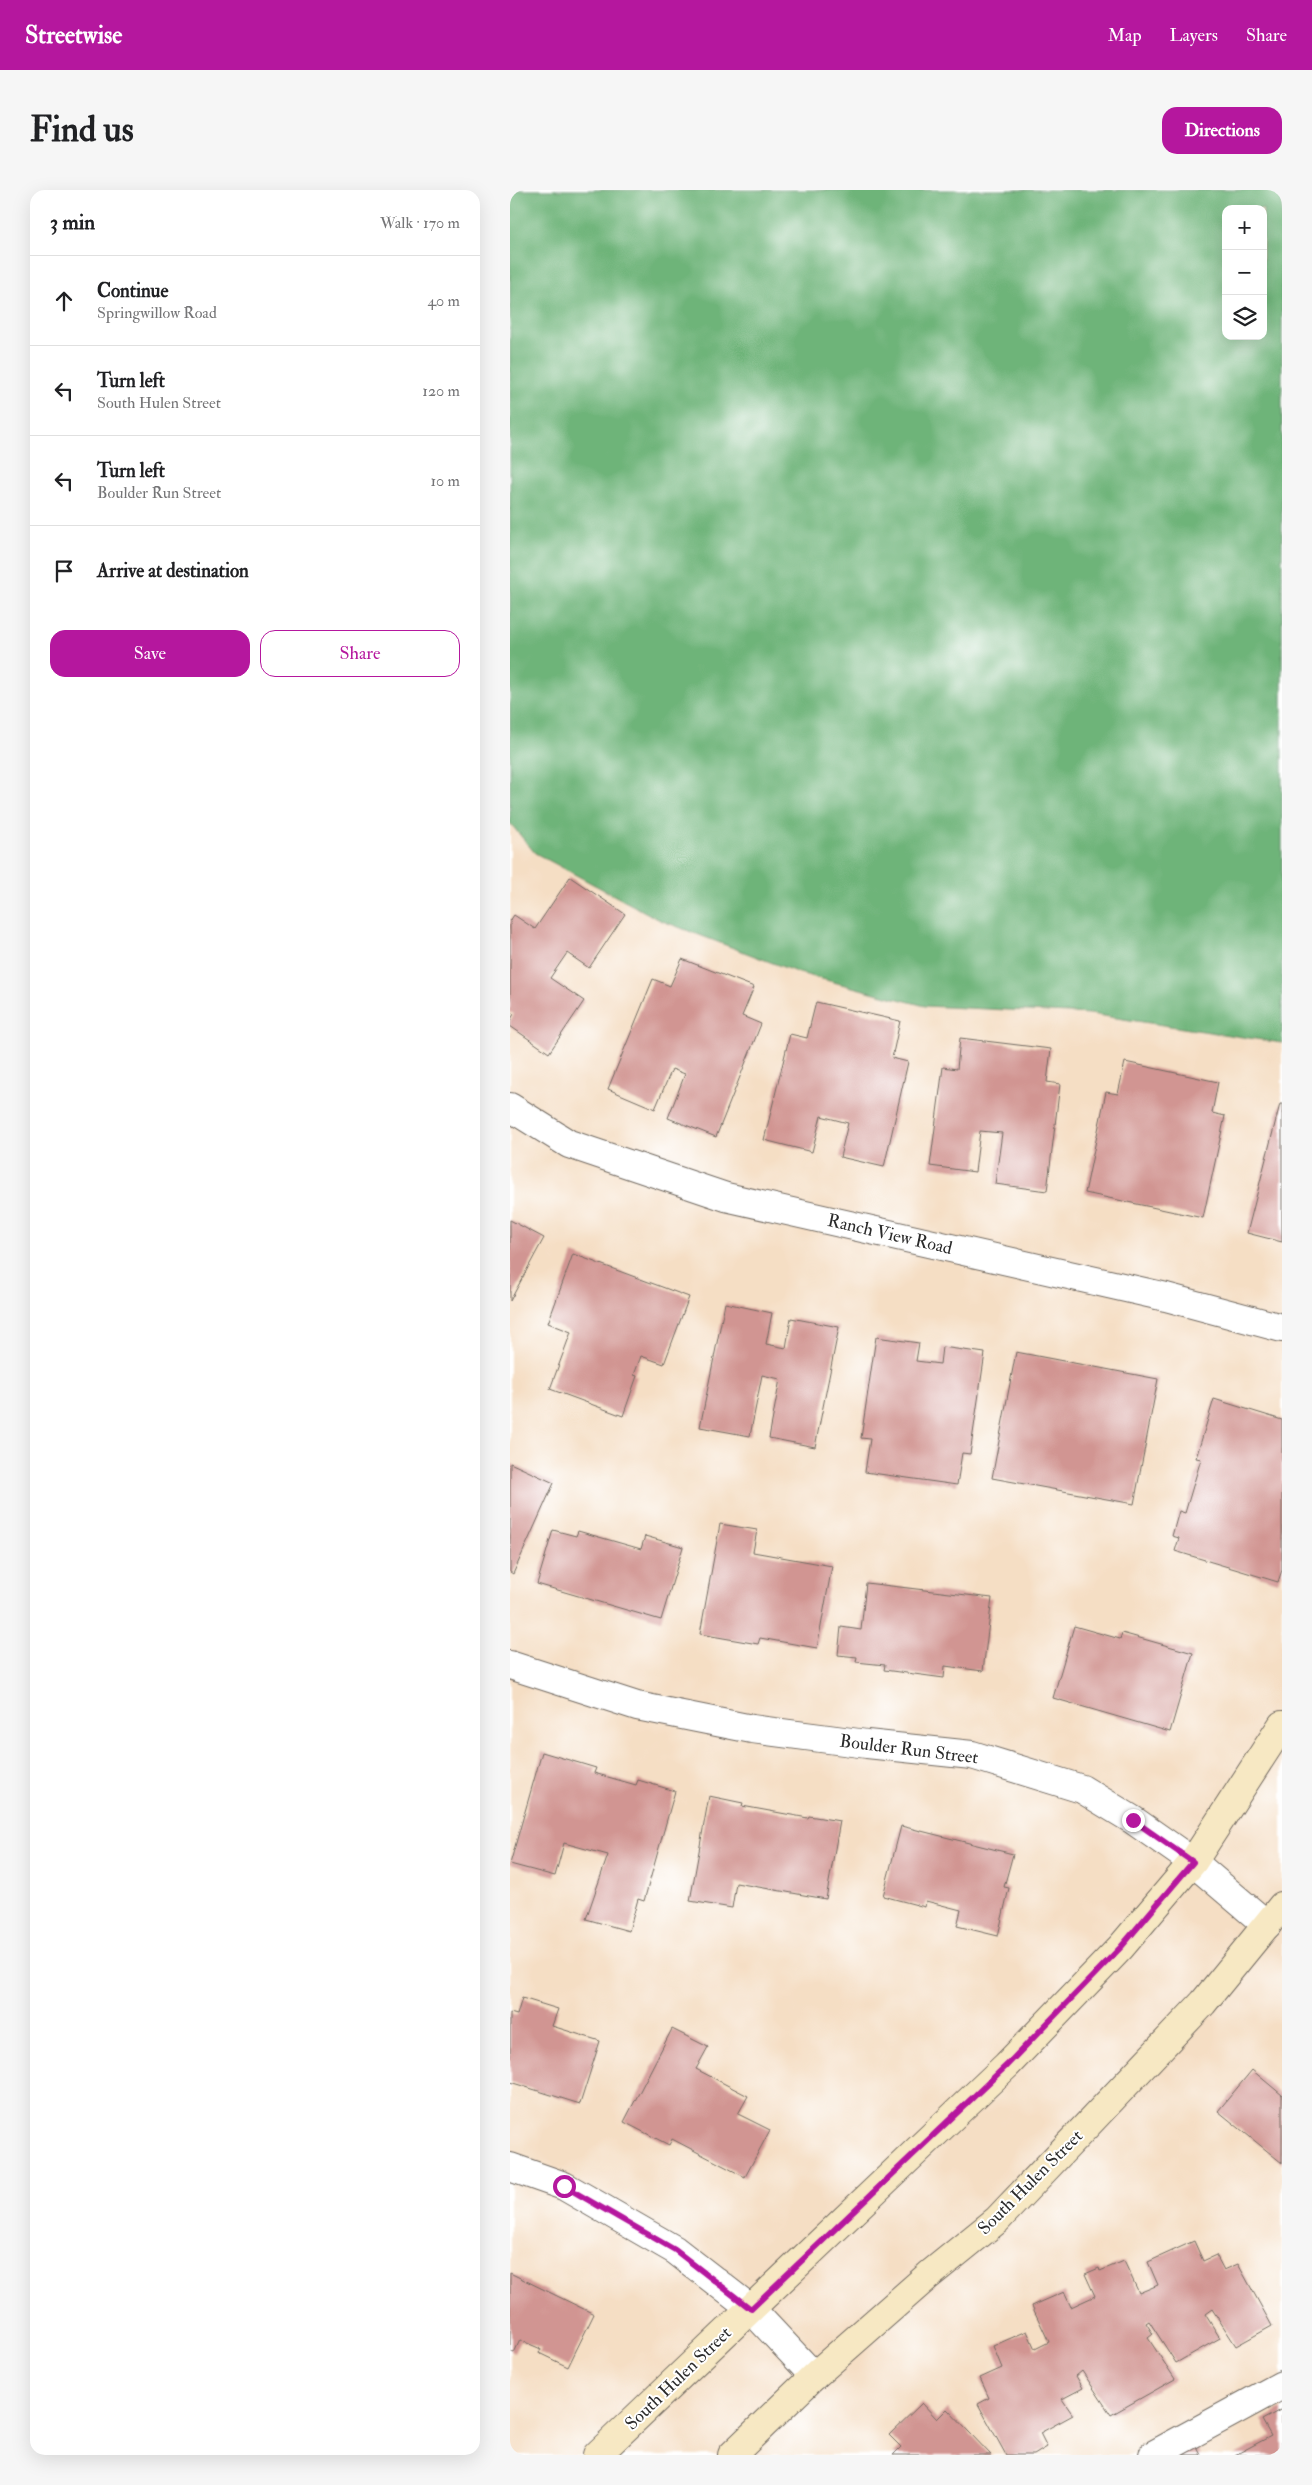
<!DOCTYPE html>
<html lang="en">
<head>
<meta charset="utf-8">
<style>
  :root { --surface:#fff; --page:#f6f6f6; --text:#202124; --muted:#757577; --line:#e0e0e0; --accent:#b5179e }
  body { margin:0; font-family:"IM FELL Double Pica",serif; background:var(--page); color:var(--text) }
  .controls { position:absolute; right:15px; top:15px; display:grid; overflow:hidden; border-radius:10px; box-shadow:0 5px 20px #0002 }
  .controls button { width:45px; height:45px; display:grid; place-items:center; padding:0; border:0; border-bottom:1px solid var(--line); background:var(--surface); color:var(--text); font:25px sans-serif }
  .stop { position:absolute; width:15px; height:15px; margin:-11px; border:4px solid #b5179e; border-radius:50%; background:#fff }
  .stop.end { background:#b5179e; border-color:#fff; box-shadow:0 1px 5px #0008 }
  .list { margin:0; padding:0; list-style:none }
  h2 { display:flex; justify-content:space-between; align-items:center; height:65px; margin:0; padding:0 20px; font-size:21px }
  h2 small { font-size:16px; font-weight:400; color:var(--muted) }
  .list li { display:grid; grid-template-columns:32px 1fr auto; gap:15px; align-items:center; box-sizing:border-box; height:90px; padding:0 20px; border-top:1px solid var(--line) }
  .list b { display:block; font-size:19px; white-space:nowrap }
  .list p { margin:0; font-size:16px; white-space:nowrap; color:var(--muted) }
  .list em { font-size:16px; font-style:normal; color:var(--muted) }
  .actions { display:flex; gap:10px; padding:15px 20px }
  .actions a { flex:1; padding:11px 0; border:1px solid var(--accent); border-radius:15px; text-align:center; font-size:18px; color:var(--accent) }
  .actions .main { background:var(--accent); color:#fff }
  .icon { flex:none; width:28px; height:28px; fill:none; stroke:currentColor; stroke-width:2; stroke-linecap:round; stroke-linejoin:round }
  .map { position:relative; flex:none; width:772px; height:2265px; overflow:hidden; border-radius:15px }
  header { display:flex; align-items:center; gap:30px; box-sizing:border-box; height:70px; padding:0 25px; background:var(--accent); color:#fff }
  header strong { font-size:24px }
  nav { display:flex; gap:28px; margin-inline-start:auto; font-size:18px }
  .intro { display:flex; align-items:center; justify-content:space-between; box-sizing:border-box; height:120px; padding:0 30px }
  h1 { margin:0; font-size:35px }
  .button { padding:12px 22px; border-radius:15px; background:var(--accent); color:#fff; font-size:18px; font-weight:700 }
  main { display:flex; gap:30px; padding:0 30px }
  aside { flex:1; background:var(--surface); border-radius:15px; box-shadow:0 5px 20px #0002 }
  .map>svg:first-child { display:block }
  .forest { fill:#6eb479; stroke:#4c7052; fill-rule:evenodd }
  .building { fill:#d19592 }
  .lines { fill:none; stroke-linecap:round; stroke-linejoin:round }
  .minor-casing { stroke:#726a61; stroke-width:30 }
  .tertiary-casing { stroke:#726a61; stroke-width:30 }
  .secondary-casing { stroke:#726a61; stroke-width:30 }
  .minor { stroke:#fff; stroke-width:28 }
  .tertiary { stroke:#fff; stroke-width:28 }
  .secondary { stroke:#f7e8c3; stroke-width:28 }
  .route { stroke:#b5179e; stroke-width:6 }
  .labels { text-anchor:middle; stroke-width:4; stroke-linejoin:round; paint-order:stroke }
  .street-label { font-size:18px; fill:#2b2b2b; stroke:#fff }
</style>
</head>
<body>
<header>
<strong>Streetwise</strong>
<nav><a>Map</a><a>Layers</a><a>Share</a></nav>
</header>
<div class="intro"><h1>Find us</h1><a class="button">Directions</a></div>
<main>
<aside>
<h2>3 min<small>Walk · 170 m</small></h2>
<ul class="list">
<li><svg class="icon" aria-label="ahead" viewBox="0 0 24 24"><path d="M12 20V5M6 11l6-6 6 6"/></svg><div><b>Continue</b><p>Springwillow Road</p></div><em>40 m</em></li>
<li><svg class="icon" aria-label="left" viewBox="0 0 24 24"><path d="M17 20v-9H6M10 6l-5 5 5 5"/></svg><div><b>Turn left</b><p>South Hulen Street</p></div><em>120 m</em></li>
<li><svg class="icon" aria-label="left" viewBox="0 0 24 24"><path d="M17 20v-9H6M10 6l-5 5 5 5"/></svg><div><b>Turn left</b><p>Boulder Run Street</p></div><em>10 m</em></li>
<li><svg class="icon" aria-label="arrive" viewBox="0 0 24 24"><path d="M6 21V4h12l-3 4 3 4H6"/></svg><div><b>Arrive at destination</b></div></li>
</ul>
<div class="actions"><a class="main">Save</a><a>Share</a></div>
</aside>
<div class="map">
<svg width="772" height="2265" viewBox="0 0 772 2265">
  <rect width="100%" height="100%" fill="#fff"/>
  <filter id="ink" filterUnits="userSpaceOnUse"><feTurbulence type="fractalNoise" baseFrequency=".02" numOctaves="2"/><feDisplacementMap in="SourceGraphic" scale="10" xChannelSelector="R" yChannelSelector="G"/><feConvolveMatrix kernelMatrix="1 2 1 2 8 2 1 2 1" color-interpolation-filters="sRGB"/></filter>
  <filter id="wash" filterUnits="userSpaceOnUse"><feTurbulence type="fractalNoise" baseFrequency=".0096" numOctaves="4" result="noise"/><feDisplacementMap in="SourceGraphic" scale="20" xChannelSelector="R" yChannelSelector="G"/><feGaussianBlur stdDeviation="1.12" result="paint"/><feColorMatrix in="noise" values="0 0 0 0 0 0 0 0 0 0 0 0 0 0 0 0 0 1.4 0 .05"/><feComposite in="paint" operator="in"/></filter>
  <g filter="url(#wash)">
    <rect width="100%" height="100%" fill="#f5dec4"/>
    <path class="forest" d="M0 0H772V853L580 824 415 816 289 783 150 730 25 663 0 633ZM716 19H753V146H716Z"/>
    <g id="blocks">
      <g class="building">
        <path d="M60 687 115 724 79 778 57 763 40 788 74 811 39 863 0 836V831L4 824 0 822V731L4 725 25 739Z"/>
        <path d="M172 769 244 797 232 826 251 834 206 947 158 928 175 884 162 879 145 919 98 899 143 789 160 796Z"/>
        <path d="M306 812 390 831 382 868 398 872 374 977 330 967 338 933 311 926 302 962 254 950 280 844 297 848Z"/>
        <path d="M450 848 541 859 537 892 550 894 537 1001 485 994 492 943 470 941 465 982 420 976 433 877 447 879Z"/>
        <path d="M615 872 708 892 702 923 715 926 693 1028 575 1003 596 902 608 904Z"/>
        <path d="M770 914H772V1052L737 1043Z"/>
        <path d="M0 1030 34 1048 0 1111Z"/>
        <path d="M63 1064 179 1107 154 1174 131 1166 124 1185 127 1186 113 1226 40 1199 61 1142 38 1133Z"/>
        <path d="M215 1113 262 1123 256 1154 276 1158 281 1128 329 1137 305 1257 259 1248 270 1189 252 1185 240 1246 190 1237Z"/>
        <path d="M366 1147 409 1153 406 1171 430 1174 432 1157 475 1163 460 1264 452 1263 447 1295 355 1282 360 1249 351 1248Z"/>
        <path d="M506 1162 648 1189 624 1314 482 1288Z"/>
        <path d="M704 1209 772 1230V1380L768 1392 665 1361 669 1348 662 1346 669 1321 675 1323 691 1269 686 1268Z"/>
        <path d="M0 1273 44 1293 3 1384 0 1382Z"/>
        <path d="M210 1334 247 1340 243 1362 322 1376 307 1458 250 1448 248 1454 190 1444Z"/>
        <path d="M43 1340 66 1346 68 1341 131 1359 135 1346 173 1357 151 1430 27 1394Z"/>
        <path d="M356 1393 482 1408 473 1481 435 1476 434 1488 374 1480 375 1475 346 1472 347 1467 328 1465 331 1437 351 1440Z"/>
        <path d="M564 1436 610 1449 612 1443 683 1463 660 1542 543 1508Z"/>
        <path d="M32 1562 86 1578 84 1583 126 1595 128 1590 165 1601 134 1711 128 1709 119 1741 76 1729 98 1665 54 1653 45 1686 0 1674Z"/>
        <path d="M199 1606 233 1613 232 1616 298 1628 299 1626 330 1631 316 1709 226 1693 222 1718 180 1711Z"/>
        <path d="M391 1636 503 1664 494 1697 499 1698 488 1746 447 1736 451 1720 416 1711 415 1717 373 1706Z"/>
        <path d="M12 1808 48 1819 42 1836 90 1851 70 1914 0 1892V1823L7 1825Z"/>
        <path d="M162 1839 198 1857 186 1879 238 1906 228 1924 260 1940 235 1987 162 1949 159 1955 114 1932Z"/>
        <path d="M742 1880 772 1905V1973L708 1921Z"/>
        <path d="M684 2051 693 2071 706 2065 714 2080 728 2074 762 2136 726 2156 702 2119 695 2124 710 2148 666 2173 639 2131 636 2133 643 2144 638 2148 665 2189 601 2225 572 2181 566 2186 573 2198 552 2209 563 2225 530 2243 537 2257 524 2265H496L468 2214 479 2208 470 2188 492 2178 483 2156 517 2141 525 2159 539 2152 522 2116 554 2102 561 2117 585 2106 575 2084 589 2078 590 2081 614 2071 629 2103 648 2095 638 2072Z"/>
        <path d="M0 2083 84 2124 58 2177 29 2163 31 2159 10 2150 4 2163 0 2161Z"/>
        <path d="M412 2213 427 2229 437 2219 481 2265H383L391 2257 379 2245Z"/>
        <path d="M772 2219V2265H725L761 2246 752 2230Z"/>
        <path d="M682 2248 691 2265H650Z"/>
      </g>
    </g>
  </g>
  <g filter="url(#ink)">
    <use href="#blocks" fill-opacity="0" stroke="#726a61" stroke-width="1"/>
    <g class="lines">
      <defs>
        <g id="minor">
          <path d="M0 1475 127 1516 242 1539 357 1554 462 1565 572 1599 623 1630 683 1672 757 1735"/>
          <path d="M0 1977 54 1996 165 2060 241 2119 304 2186"/>
          <path d="M643 2265 772 2195"/>
        </g>
        <path id="tertiary" d="M0 917 59 954 216 1007 656 1107 772 1138"/>
        <g id="secondary">
          <path d="M87 2265 497 1875 611 1757 683 1672 772 1535"/>
          <path d="M222 2265 304 2186 419 2085 487 2030 693 1813 772 1716"/>
        </g>
      </defs>
      <use href="#minor" class="minor-casing"/>
      <use href="#tertiary" class="tertiary-casing"/>
      <use href="#secondary" class="secondary-casing"/>
      <use href="#minor" class="minor"/>
      <use href="#tertiary" class="tertiary"/>
      <use href="#secondary" class="secondary"/>
    </g>
  </g>
  <g class="lines" filter="url(#ink)">
    <path class="route" d="M54 1996 165 2060 241 2119 497 1875 611 1757 683 1672 623 1630"/>
  </g>
  <g class="labels">
    <g class="street-label">
      <text transform="translate(380 1044) rotate(13)" y="6">Ranch View Road</text>
      <text transform="translate(399 1559) rotate(7)" y="6">Boulder Run Street</text>
      <text transform="translate(520 1992) rotate(-45)" y="6">South Hulen Street</text>
      <text transform="translate(168 2188) rotate(-44)" y="6">South Hulen Street</text>
    </g>
  </g>
</svg>
<div class="controls">
<button>+</button>
<button>−</button>
<button><svg class="icon" aria-label="layers" viewBox="0 0 24 24"><path d="M12 4l9 5-9 5-9-5zM3 14l9 5 9-5"/></svg></button>
</div>
<div class="stop" style="left:54px;top:1996px"></div>
<div class="stop end" style="left:623px;top:1630px"></div>
</div>
</main>
</body>
</html>
